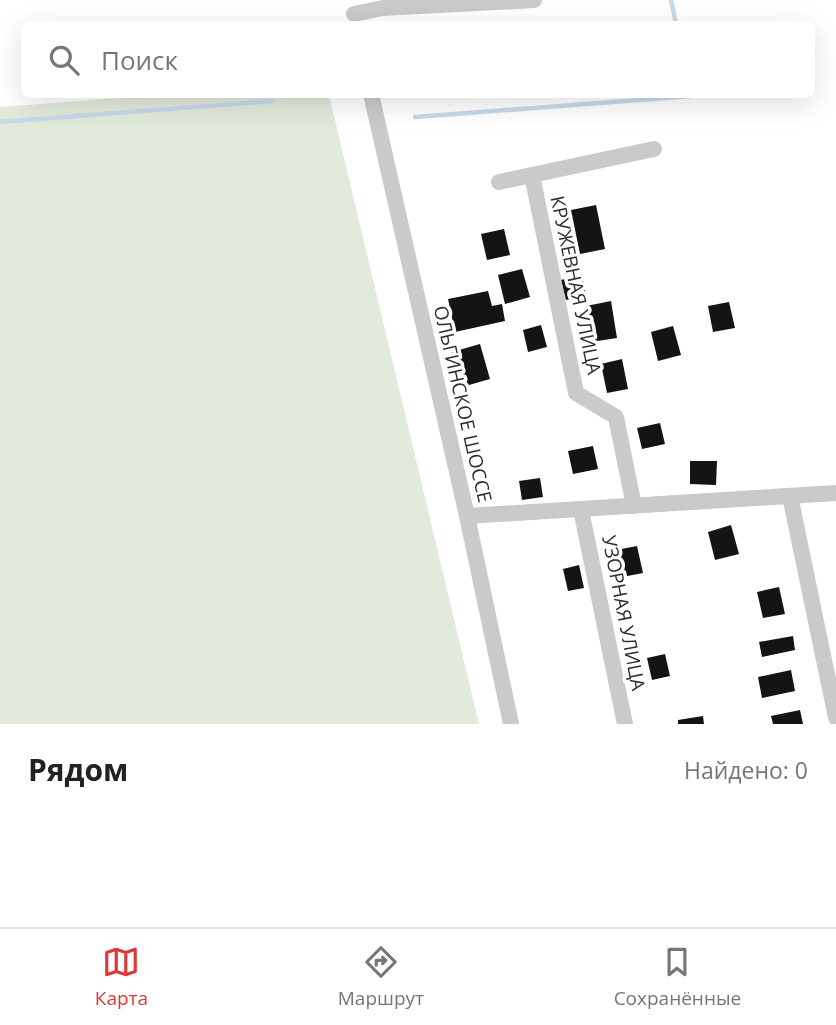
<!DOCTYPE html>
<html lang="ru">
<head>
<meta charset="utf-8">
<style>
  :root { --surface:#fff; --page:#f6f6f6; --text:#222; --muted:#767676; --line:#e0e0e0; --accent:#db3938 }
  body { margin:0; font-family:"Open Sans",sans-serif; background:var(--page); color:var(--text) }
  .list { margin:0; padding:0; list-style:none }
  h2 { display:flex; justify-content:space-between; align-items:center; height:91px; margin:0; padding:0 28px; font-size:30px }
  h2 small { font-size:23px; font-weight:400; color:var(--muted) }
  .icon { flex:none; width:38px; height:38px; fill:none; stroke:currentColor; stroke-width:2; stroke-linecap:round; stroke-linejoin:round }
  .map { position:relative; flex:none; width:836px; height:724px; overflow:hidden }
  .search { position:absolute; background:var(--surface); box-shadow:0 7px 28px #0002; left:21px; right:21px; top:21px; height:77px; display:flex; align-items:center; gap:18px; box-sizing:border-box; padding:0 24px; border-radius:10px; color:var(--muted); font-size:26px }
  .sheet { height:203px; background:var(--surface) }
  nav { display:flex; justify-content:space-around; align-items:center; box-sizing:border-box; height:98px; border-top:2px solid var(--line); background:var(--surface); font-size:19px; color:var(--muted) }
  nav a { display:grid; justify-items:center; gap:4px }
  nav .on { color:var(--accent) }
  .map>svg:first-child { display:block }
  .green { fill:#e2eadb }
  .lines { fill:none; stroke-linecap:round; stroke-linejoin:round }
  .stream { stroke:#c8d9e9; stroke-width:4.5 }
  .building { fill:#141414 }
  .minor { stroke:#cacaca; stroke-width:16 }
  .labels { text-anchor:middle; stroke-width:7; stroke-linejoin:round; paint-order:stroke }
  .street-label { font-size:19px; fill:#2d2d2d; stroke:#fff }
</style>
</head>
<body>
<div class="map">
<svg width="836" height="724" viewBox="0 0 836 724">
  <rect width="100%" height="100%" fill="#fff"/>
  <path class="green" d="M172 94 329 95 479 724H0V107Z"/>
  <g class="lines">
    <g class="stream">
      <path d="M671 0 676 24"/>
      <path d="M415 117 691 96V94"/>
      <path d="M0 122 272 101"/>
    </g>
  </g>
  <g class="building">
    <path d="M596 205 605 249 580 254 571 210Z"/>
    <path d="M504 229 510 255 487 260 481 234Z"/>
    <path d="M522 269 530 297 505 304 498 275Z"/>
    <path d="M582 275 586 296 566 300 561 280Z"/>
    <path d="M488 291 492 306 502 304 505 321 455 332 448 299Z"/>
    <path d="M611 301 617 338 591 342 586 306Z"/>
    <path d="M729 302 735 328 713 332 708 306Z"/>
    <path d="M541 325 547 347 528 352 523 330Z"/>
    <path d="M673 326 681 355 658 361 651 332Z"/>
    <path d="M480 344 490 379 462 387 452 352Z"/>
    <path d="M622 359 628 389 607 393 601 364Z"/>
    <path d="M660 423 665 444 642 449 637 428Z"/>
    <path d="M593 446 598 469 573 474 568 451Z"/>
    <path d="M690 461H717L716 485 690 484Z"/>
    <path d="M540 478 543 497 522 500 519 481Z"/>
    <path d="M731 525 739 554 715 560 708 532Z"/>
    <path d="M637 546 643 573 622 577 616 550Z"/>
    <path d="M579 565 584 588 568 591 563 569Z"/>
    <path d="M779 587 785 614 763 618 757 592Z"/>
    <path d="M793 636 795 650 762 657 759 642Z"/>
    <path d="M665 654 670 676 652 680 647 658Z"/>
    <path d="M791 670 795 691 762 698 758 677Z"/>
    <path d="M800 710 803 724H773L771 716Z"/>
    <path d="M703 716 704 724H678V720Z"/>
  </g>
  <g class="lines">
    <g class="minor">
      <path d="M354 14 383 8 534 0"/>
      <path d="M371 94 467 516 511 724"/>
      <path d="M532 175 576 393 616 417 634 506"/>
      <path d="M499 182 654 149"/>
      <path d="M790 496 836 718"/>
      <path d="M581 510 625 724"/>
      <path d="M467 516 836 493"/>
    </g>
  </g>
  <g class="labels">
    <g class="street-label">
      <text transform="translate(576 285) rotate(78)" y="7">КРУЖЕВНАЯ УЛИЦА</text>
      <text transform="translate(463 404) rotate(77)" y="7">ОЛЬГИНСКОЕ ШОССЕ</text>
      <text transform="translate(624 613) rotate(79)" y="7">УЗОРНАЯ УЛИЦА</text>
    </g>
  </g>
</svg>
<div class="search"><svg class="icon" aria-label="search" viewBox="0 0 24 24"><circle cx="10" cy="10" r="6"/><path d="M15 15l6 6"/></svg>Поиск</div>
</div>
<section class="sheet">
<h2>Рядом<small>Найдено: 0</small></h2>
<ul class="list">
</ul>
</section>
<nav>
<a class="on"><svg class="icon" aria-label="map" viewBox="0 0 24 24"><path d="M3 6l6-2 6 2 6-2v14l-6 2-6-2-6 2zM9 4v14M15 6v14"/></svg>Карта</a>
<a><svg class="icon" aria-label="directions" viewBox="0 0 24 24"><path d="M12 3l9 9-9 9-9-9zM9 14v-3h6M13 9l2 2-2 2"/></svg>Маршрут</a>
<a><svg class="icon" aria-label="saved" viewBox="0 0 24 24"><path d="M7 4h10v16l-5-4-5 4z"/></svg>Сохранённые</a>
</nav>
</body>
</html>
